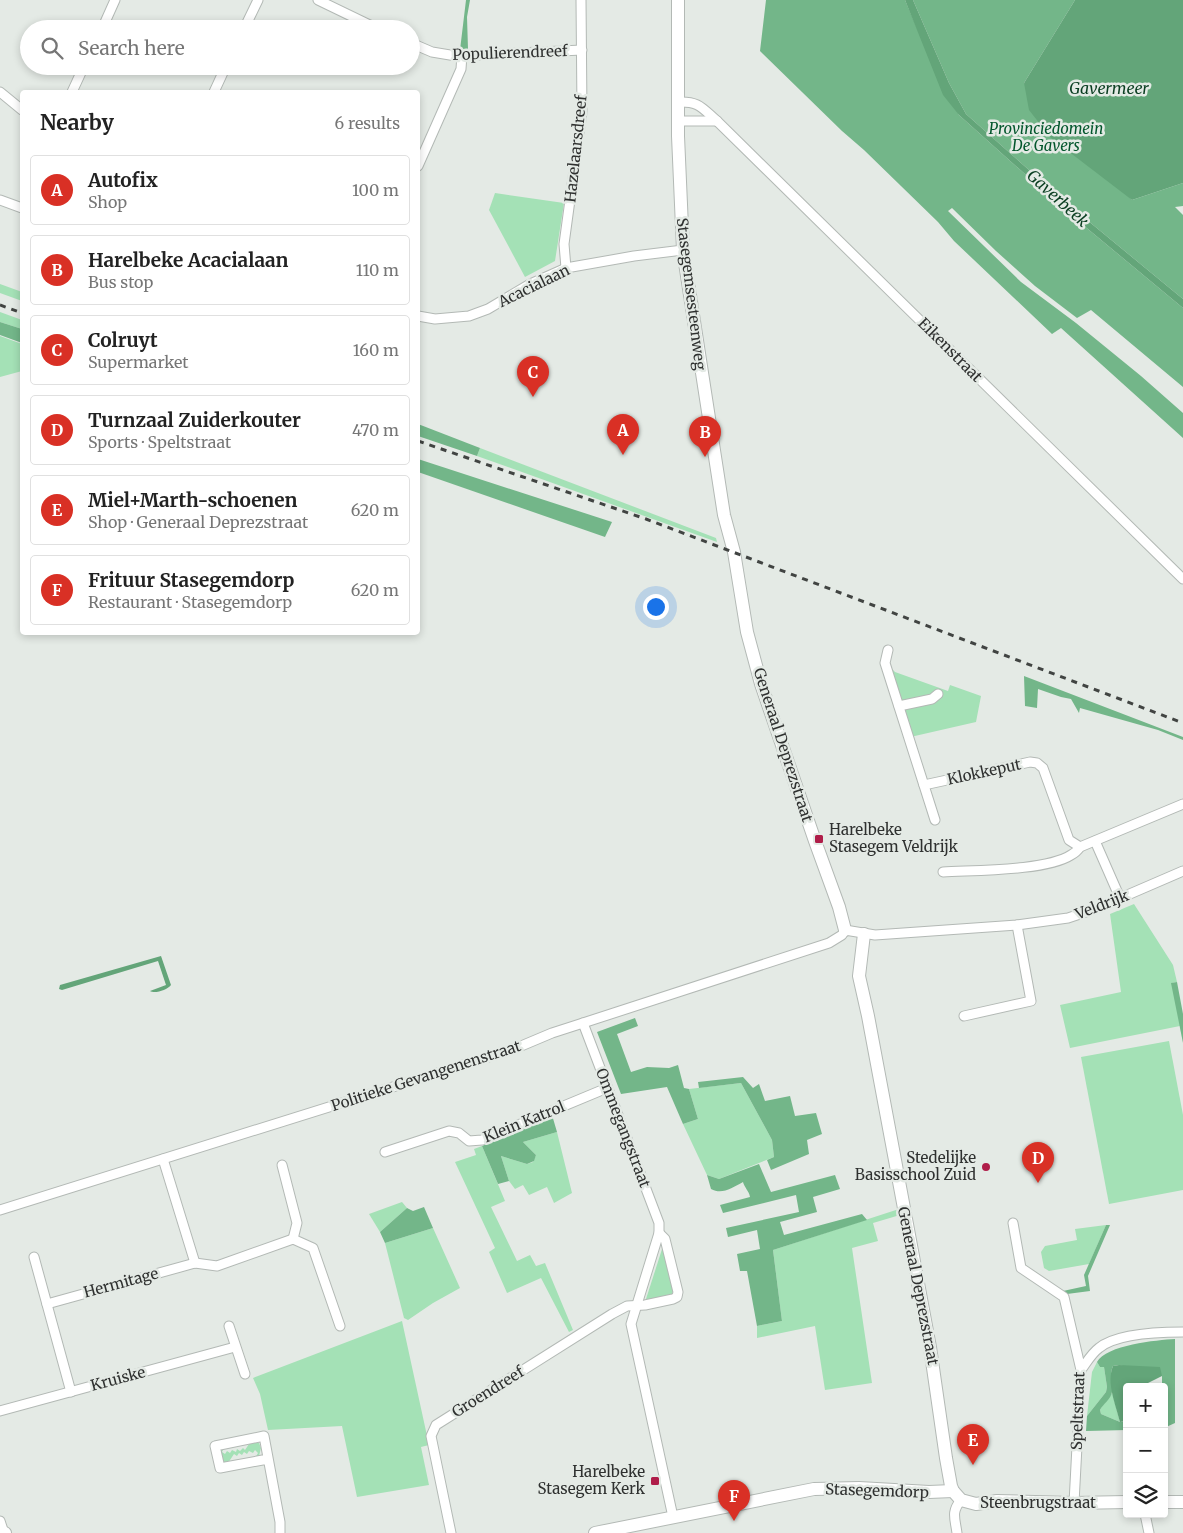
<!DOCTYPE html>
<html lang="en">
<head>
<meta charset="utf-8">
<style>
  :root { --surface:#fff; --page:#f6f6f6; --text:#222; --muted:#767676; --line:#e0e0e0; --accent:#d93025 }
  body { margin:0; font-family:Merriweather,serif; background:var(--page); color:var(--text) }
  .controls { position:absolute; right:15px; bottom:15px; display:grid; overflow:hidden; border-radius:5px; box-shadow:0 2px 8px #0003 }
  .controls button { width:45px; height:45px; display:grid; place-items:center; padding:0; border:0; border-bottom:1px solid var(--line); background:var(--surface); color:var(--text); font:25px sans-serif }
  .you { position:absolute; left:655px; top:606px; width:18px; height:18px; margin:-12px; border:4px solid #fff; border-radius:50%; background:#1a73e8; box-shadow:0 0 0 8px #1a73e833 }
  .badge { display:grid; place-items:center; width:32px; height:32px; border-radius:50%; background:var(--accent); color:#fff; font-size:16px; font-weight:700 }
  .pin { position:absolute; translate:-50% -41px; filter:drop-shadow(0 1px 2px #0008) }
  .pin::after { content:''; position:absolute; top:26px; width:18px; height:15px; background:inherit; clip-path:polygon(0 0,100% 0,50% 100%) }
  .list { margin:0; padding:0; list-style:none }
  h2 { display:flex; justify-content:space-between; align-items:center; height:65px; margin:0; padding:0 20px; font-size:21px }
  h2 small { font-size:16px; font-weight:400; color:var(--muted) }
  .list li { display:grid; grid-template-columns:32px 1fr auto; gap:15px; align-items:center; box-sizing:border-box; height:70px; margin:0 10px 10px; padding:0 10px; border:1px solid var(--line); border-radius:5px }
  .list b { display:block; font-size:19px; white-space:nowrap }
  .list p { margin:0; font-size:16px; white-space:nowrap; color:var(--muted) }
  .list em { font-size:16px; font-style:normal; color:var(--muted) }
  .icon { flex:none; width:28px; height:28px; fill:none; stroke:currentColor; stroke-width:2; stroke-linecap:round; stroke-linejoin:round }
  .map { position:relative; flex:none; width:1183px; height:1533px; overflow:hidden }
  .search { position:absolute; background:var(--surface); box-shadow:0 2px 8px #0003; left:20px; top:20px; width:400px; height:55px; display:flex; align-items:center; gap:12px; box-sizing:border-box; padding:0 18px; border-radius:28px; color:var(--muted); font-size:19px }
  .panel { position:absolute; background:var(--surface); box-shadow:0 2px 8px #0003; left:20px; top:90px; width:400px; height:545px; border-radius:5px }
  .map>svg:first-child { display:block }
  .green { fill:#a4e1b6 }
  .forest { fill:#73b689 }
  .water { fill:#63a579 }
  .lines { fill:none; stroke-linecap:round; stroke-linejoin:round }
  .street-casing { stroke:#b3b9b5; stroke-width:11 }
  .secondary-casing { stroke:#b3b9b5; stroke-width:14 }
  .street { stroke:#fff; stroke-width:9 }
  .secondary { stroke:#fff; stroke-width:12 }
  .rail { stroke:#414442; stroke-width:3; stroke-dasharray:6 6; stroke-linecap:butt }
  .poi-dot { fill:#af1d49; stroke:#e4eae5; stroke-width:2 }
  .labels { text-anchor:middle; stroke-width:5; stroke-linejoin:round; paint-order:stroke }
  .street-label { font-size:15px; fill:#2f3130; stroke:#e4eae5 }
  .park-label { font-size:15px; font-style:italic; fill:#02562c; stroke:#e4eae5 }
  .poi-label { font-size:15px; fill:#2f3130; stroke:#e4eae5; text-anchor:end }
  .water-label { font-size:16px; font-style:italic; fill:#0a3e21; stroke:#e4eae5 }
</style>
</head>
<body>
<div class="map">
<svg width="1183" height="1533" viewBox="0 0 1183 1533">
  <rect width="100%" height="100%" fill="#e4eae5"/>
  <g class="green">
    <path d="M495 193 564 203 555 261 525 277 489 210Z"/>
    <path d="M0 284 22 292V301L0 293Z"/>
    <path d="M0 312 22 320V329L0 322Z"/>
    <path d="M0 336 22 344V371L0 377Z"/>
    <path d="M480 448 716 538 717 542 477 456Z"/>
    <path d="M891 668 895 672 948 691 950 685 981 696 976 722 906 738 894 706Z"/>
    <path d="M1134 904 1173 965 1177 982 1172 983 1180 1026 1070 1048 1060 1005 1121 992 1110 914Z"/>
    <path d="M1169 1041 1183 1115V1190L1109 1204 1081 1057Z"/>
    <path d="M741 1083 772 1140 774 1157 719 1179 707 1175 683 1124 698 1119 689 1089Z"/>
    <path d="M557 1132 572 1193 554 1203 547 1187 529 1195 523 1185 515 1189 509 1181 501 1156 527 1164 533 1162 536 1155 523 1142Z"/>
    <path d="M482 1146 505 1201 491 1207 517 1261 530 1255 536 1266 545 1263 573 1330 569 1332 541 1278 507 1293 489 1252 495 1248 455 1162 476 1155 474 1149Z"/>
    <path d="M402 1202 407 1208 380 1232 369 1214Z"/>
    <path d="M899 1209 900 1215 873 1223 878 1241 852 1248 872 1383 825 1390 815 1326 757 1338V1326L782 1321 773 1250Z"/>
    <path d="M1106 1225 1089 1264 1049 1271 1044 1268 1041 1252 1045 1246 1077 1240 1075 1229Z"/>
    <path d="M433 1228 460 1288 433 1303 408 1320 404 1318 385 1243Z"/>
    <path d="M663 1246 673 1291 672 1296 652 1300 646 1299Z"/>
    <path d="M402 1321 429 1445 421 1447 429 1485 357 1497 342 1426 268 1430 260 1394 253 1378Z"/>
    <path d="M1097 1362 1100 1367H1104L1107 1387 1106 1392 1087 1416 1092 1372Z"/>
    <path d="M1112 1392 1120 1422 1101 1414 1100 1410C1103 1403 1110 1399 1112 1392Z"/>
    <path d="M251 1441 259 1443 261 1448 259 1456 255 1458 258 1453 255 1450 253 1453 249 1451 247 1454 244 1452 242 1455 239 1453 237 1456 234 1454 228 1463H222L219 1448 225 1446 222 1452 225 1454 227 1451 230 1453 232 1450 236 1452 237 1449 240 1451 243 1448 245 1450Z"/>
  </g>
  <g class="forest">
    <path d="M466 0H470L467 17 468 49 460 50Z"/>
    <path d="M766 0H905L922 40 959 115 1065 210 1183 308V387L1091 310 1077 318 1035 286 996 251 952 208 948 211 1021 282 1076 323 1141 376 1183 413V438L1061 328 1052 334 954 241 938 222 864 150 842 131 760 51Z"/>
    <path d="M913 0H1075L1024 83 1132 200 1183 183V206L1175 207 1183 215V299L1064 201 966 114 949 83Z"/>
    <path d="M0 322 22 329V343L0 335Z"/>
    <path d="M418 424 480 448 477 456 418 436Z"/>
    <path d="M418 459 612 522 605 537 418 472Z"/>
    <path d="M1024 676 1183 737V740L1158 730 1080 708 1079 713 1071 699 1061 697 1038 689 1037 708 1025 706Z"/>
    <path d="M1177 982 1183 1014V1043L1171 983Z"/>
    <path d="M635 1018 638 1026 617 1034 631 1072 647 1067 669 1068 678 1065 684 1088 689 1089 698 1119 683 1124 667 1087 621 1094 597 1032Z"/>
    <path d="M743 1077 753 1088 759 1084 765 1101 790 1096 795 1116 816 1113 822 1134 807 1140 809 1154 771 1170 767 1160 774 1157 772 1140 741 1083 699 1088 698 1082Z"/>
    <path d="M552 1115 557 1132 523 1142 536 1155 534 1161 527 1164 501 1156 509 1181 498 1184 482 1146Z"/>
    <path d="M759 1164 771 1192 835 1175 840 1189 813 1197 817 1212 780 1222 784 1235 862 1214 867 1220 773 1250 782 1321 757 1326 747 1271H740L737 1254 760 1249 757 1230 728 1237 726 1228 799 1212 796 1195 723 1213 720 1205 750 1197C749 1191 744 1187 743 1182 732 1188 722 1195 711 1189L707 1175 719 1179Z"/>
    <path d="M424 1207 433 1228 385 1243 380 1232 407 1208 413 1211Z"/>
    <path d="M1106 1225H1110L1088 1276 1090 1291 1067 1294 1063 1291 1086 1286 1084 1275Z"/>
    <path d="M1175 1339V1423L1164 1428V1387H1162V1376L1119 1365 1113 1366C1109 1375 1113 1383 1112 1392 1111 1399 1103 1404 1100 1410L1101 1414 1120 1422 1127 1421V1430L1086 1431 1087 1416 1106 1392 1107 1387 1104 1367H1100L1097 1362C1106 1345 1157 1340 1175 1339Z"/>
  </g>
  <g class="water">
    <path d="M905 0H913L949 83 966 114 1064 201 1183 299V308L1065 210 959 115 943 95Z"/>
    <path d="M1075 0H1183V183L1132 200 1051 138 1029 110 1024 83Z"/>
    <path d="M161 956 171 985C167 990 155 994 150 991L166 985 158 961 62 990 59 989 60 985Z"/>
    <path d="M1119 1365 1160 1367 1162 1376 1140 1387H1127L1125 1421 1120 1422C1116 1405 1106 1383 1113 1366Z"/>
  </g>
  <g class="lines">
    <defs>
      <g id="street">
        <path d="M318 0 378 29"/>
        <path d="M102 29 115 0"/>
        <path d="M244 29 258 0"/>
        <path d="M411 43 432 52 456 56 582 50"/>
        <path d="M0 92 22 110"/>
        <path d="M72 92 84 66"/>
        <path d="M214 92 226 66"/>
        <path d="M678 102C699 101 702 108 717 121L1183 579"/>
        <path d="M678 121H717"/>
        <path d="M418 166 461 69 462 55"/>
        <path d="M0 200 22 208"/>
        <path d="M566 268 564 244 582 112 581 0"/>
        <path d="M418 316 435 319 469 316 488 309 530 284 566 268 634 256 683 250"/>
        <path d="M888 650 885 663 935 820"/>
        <path d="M899 706 932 699 938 694"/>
        <path d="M924 785 1030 762 1037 763 1043 768 1069 840 1080 847"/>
        <path d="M1095 841 1120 898"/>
        <path d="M943 872C975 870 1046 871 1071 855 1075 853 1078 850 1080 847L1183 804"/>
        <path d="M964 1016 1031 1001 1017 925"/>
        <path d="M583 1023 659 1223V1233L631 1324 673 1517"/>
        <path d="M385 1152 449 1131 459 1133 469 1141 482 1140 607 1088"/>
        <path d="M163 1159 195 1263"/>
        <path d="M282 1165 297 1223 293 1239"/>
        <path d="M0 1210 514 1049 552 1033 583 1023 829 943 842 935 845 930 875 935 1017 925 1068 918 1095 909 1183 871"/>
        <path d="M1013 1223 1021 1268 1064 1297 1081 1370 1074 1503"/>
        <path d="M34 1257 71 1392"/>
        <path d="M47 1304 195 1263 217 1266 293 1239 313 1248 340 1326"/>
        <path d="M229 1326 245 1374"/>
        <path d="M1081 1370C1087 1362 1091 1354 1099 1348 1117 1333 1160 1332 1183 1332"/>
        <path d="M0 1411 235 1347"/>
        <path d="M268 1459 220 1468 215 1446 264 1436 280 1522V1533"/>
        <path d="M1145 1514 1149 1533"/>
        <path d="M0 1521 4 1533"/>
        <path d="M451 1533 431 1436 436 1425 612 1314 627 1306 645 1305 673 1299 677 1297 678 1292 665 1239 659 1233"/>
        <path d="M957 1533C955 1518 951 1512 961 1500"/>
      </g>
      <g id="secondary">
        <path d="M678 0V136L683 250 724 515 734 552 747 632 761 684 815 841 839 907 845 930"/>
        <path d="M864 934 859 976 868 1016 930 1347 946 1458 951 1486 953 1491 961 1500 976 1504 997 1501 1074 1503 1127 1502"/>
        <path d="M1164 1502H1183"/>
        <path d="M0 1532 5 1533"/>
        <path d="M595 1533 814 1489 859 1488 929 1492 953 1491"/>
      </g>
    </defs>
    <use href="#street" class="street-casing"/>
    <use href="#secondary" class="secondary-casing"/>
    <use href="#street" class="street"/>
    <use href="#secondary" class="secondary"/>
    <g class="rail">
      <path d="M0 305 22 313"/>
      <path d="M418 441 646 519 1183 723"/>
    </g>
  </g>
  <g class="poi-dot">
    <rect x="814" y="834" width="10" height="10" rx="2.5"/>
    <circle cx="986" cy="1167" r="5"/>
    <rect x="650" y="1476" width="10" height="10" rx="2.5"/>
  </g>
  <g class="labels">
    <g class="street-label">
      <text transform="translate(510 53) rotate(-2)" y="5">Populierendreef</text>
      <text transform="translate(576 149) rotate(-84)" y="5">Hazelaarsdreef</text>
      <text transform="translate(534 286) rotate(-26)" y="5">Acacialaan</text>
      <text transform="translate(691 294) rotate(83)" y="5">Stasegemsesteenweg</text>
      <text transform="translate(950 350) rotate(45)" y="5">Eikenstraat</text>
      <text transform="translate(783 745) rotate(72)" y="5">Generaal Deprezstraat</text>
      <text transform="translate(984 772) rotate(-12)" y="5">Klokkeput</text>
      <text transform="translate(1102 905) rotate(-21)" y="5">Veldrijk</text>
      <text transform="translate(426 1076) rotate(-18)" y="5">Politieke Gevangenenstraat</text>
      <text transform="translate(524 1122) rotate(-22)" y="5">Klein Katrol</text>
      <text transform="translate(623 1128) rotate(69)" y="5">Ommegangstraat</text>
      <text transform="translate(121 1283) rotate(-15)" y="5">Hermitage</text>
      <text transform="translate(918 1286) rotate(79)" y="5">Generaal Deprezstraat</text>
      <text transform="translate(118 1379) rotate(-15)" y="5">Kruiske</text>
      <text transform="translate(488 1392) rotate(-32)" y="5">Groendreef</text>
      <text transform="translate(1078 1411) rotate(-88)" y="5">Speltstraat</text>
      <text transform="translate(877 1491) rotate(2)" y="5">Stasegemdorp</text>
      <text x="1038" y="1508">Steenbrugstraat</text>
    </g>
    <g class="park-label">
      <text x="1046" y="134">Provinciedomein<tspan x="1046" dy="17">De Gavers</tspan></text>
    </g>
    <g class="poi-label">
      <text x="829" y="835" text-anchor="start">Harelbeke<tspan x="829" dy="17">Stasegem Veldrijk</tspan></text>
      <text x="976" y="1163">Stedelijke<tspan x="976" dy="17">Basisschool Zuid</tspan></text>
      <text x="645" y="1477">Harelbeke<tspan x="645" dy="17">Stasegem Kerk</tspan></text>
    </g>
    <g class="water-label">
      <text x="1109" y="94">Gavermeer</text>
      <text transform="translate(1058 198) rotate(42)" y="6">Gaverbeek</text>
    </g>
  </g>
</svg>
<div class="controls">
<button>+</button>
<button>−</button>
<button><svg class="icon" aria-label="layers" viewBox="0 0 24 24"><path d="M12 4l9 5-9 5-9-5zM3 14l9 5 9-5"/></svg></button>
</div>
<div class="you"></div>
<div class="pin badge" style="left:623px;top:455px">A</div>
<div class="pin badge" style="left:705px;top:457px">B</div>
<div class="pin badge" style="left:533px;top:397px">C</div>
<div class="pin badge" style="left:1038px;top:1183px">D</div>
<div class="pin badge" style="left:973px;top:1465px">E</div>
<div class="pin badge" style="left:734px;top:1521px">F</div>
<div class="search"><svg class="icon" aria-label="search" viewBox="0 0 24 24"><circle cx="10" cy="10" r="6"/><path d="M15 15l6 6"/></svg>Search here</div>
<section class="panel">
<h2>Nearby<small>6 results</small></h2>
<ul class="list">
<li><span class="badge">A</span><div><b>Autofix</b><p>Shop</p></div><em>100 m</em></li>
<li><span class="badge">B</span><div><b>Harelbeke Acacialaan</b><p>Bus stop</p></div><em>110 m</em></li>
<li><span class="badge">C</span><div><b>Colruyt</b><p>Supermarket</p></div><em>160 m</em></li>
<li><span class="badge">D</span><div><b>Turnzaal Zuiderkouter</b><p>Sports · Speltstraat</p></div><em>470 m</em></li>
<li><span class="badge">E</span><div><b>Miel+Marth-schoenen</b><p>Shop · Generaal Deprezstraat</p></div><em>620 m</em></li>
<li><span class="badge">F</span><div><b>Frituur Stasegemdorp</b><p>Restaurant · Stasegemdorp</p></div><em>620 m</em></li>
</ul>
</section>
</div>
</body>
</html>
